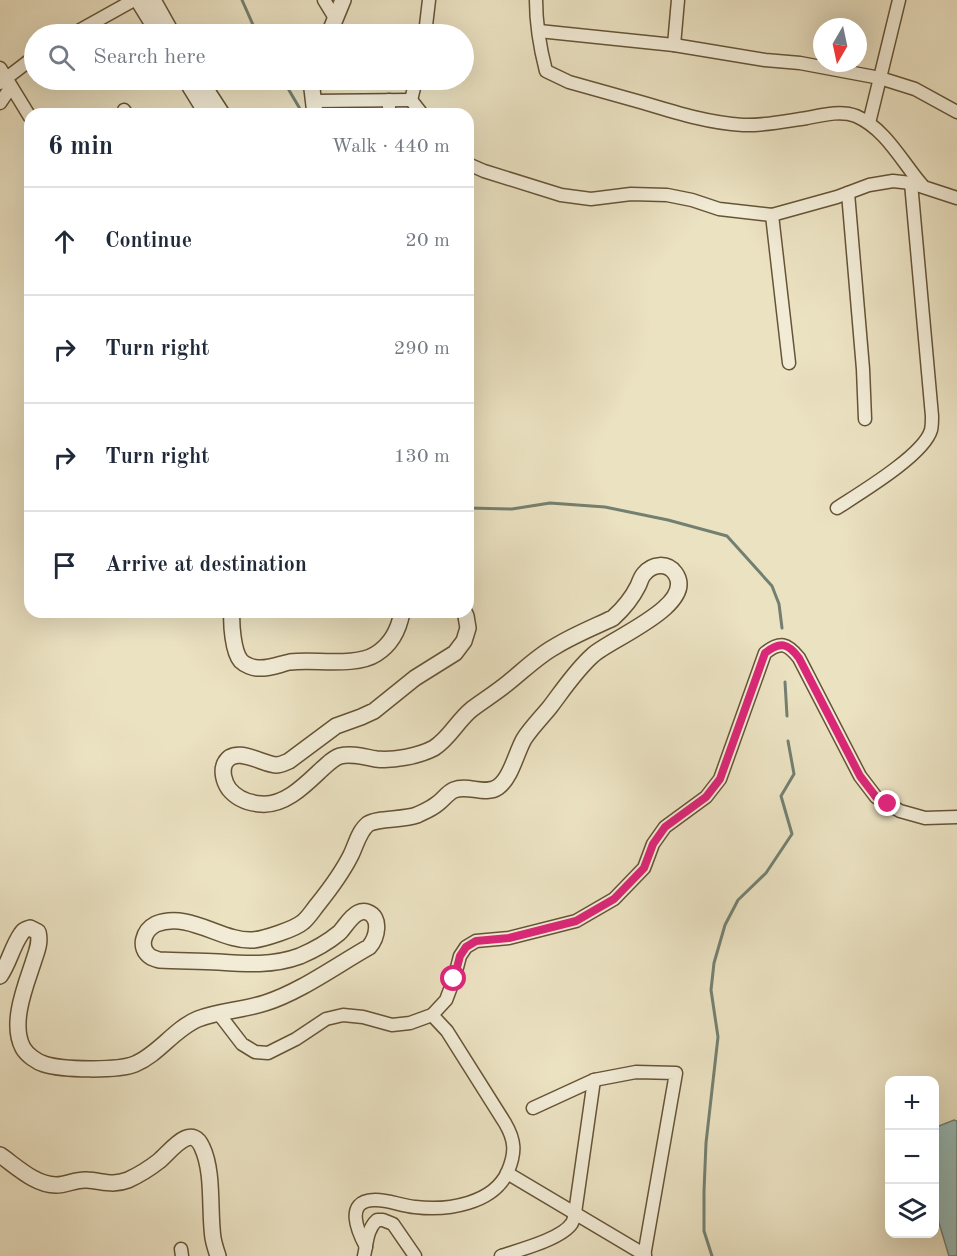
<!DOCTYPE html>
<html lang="en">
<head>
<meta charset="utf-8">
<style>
  :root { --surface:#fff; --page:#f6f6f7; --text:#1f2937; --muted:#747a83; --line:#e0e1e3 }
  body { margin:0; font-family:"Old Standard TT",serif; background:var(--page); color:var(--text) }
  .controls { position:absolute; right:18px; bottom:18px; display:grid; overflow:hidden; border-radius:12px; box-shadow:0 6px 24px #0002 }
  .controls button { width:54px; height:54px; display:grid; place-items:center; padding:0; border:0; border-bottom:2px solid var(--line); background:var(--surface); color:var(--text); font:30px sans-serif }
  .compass { position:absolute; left:813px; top:18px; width:54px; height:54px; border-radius:50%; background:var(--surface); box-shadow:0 6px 24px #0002; rotate:189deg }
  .stop { position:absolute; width:18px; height:18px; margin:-14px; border:4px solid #db2777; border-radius:50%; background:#fff }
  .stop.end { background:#db2777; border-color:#fff; box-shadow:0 2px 6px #0008 }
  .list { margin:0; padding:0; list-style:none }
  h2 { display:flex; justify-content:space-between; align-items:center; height:78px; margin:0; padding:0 24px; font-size:26px }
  h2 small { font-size:20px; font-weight:400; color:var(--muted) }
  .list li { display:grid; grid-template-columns:39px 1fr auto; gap:18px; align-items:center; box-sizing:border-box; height:108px; padding:0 24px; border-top:2px solid var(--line) }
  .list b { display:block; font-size:22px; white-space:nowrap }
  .list em { font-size:20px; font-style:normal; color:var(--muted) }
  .icon { flex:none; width:33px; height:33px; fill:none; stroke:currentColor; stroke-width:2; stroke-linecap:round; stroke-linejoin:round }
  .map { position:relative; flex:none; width:957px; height:1256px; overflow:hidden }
  .search { position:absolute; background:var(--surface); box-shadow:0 6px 24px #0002; left:24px; top:24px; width:450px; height:66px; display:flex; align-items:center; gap:15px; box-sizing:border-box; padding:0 21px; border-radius:33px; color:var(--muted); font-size:22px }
  .panel { position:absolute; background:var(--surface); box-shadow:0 6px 24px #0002; left:24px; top:108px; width:450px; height:510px; border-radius:18px }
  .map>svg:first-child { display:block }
  .water { fill:#99bdb8; stroke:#738071; stroke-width:1.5 }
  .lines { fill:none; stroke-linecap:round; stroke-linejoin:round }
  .stream { stroke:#738071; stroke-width:3 }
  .minor-casing { stroke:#665436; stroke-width:15 }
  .tertiary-casing { stroke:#665436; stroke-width:18 }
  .minor { stroke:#f2ecd7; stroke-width:12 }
  .tertiary { stroke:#f2ecd7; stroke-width:15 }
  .route { stroke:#db2777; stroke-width:8 }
</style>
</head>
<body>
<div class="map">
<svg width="957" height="1256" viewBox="0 0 957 1256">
  <rect width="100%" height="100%" fill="#ebe2c2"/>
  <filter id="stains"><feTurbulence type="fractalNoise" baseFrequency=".00333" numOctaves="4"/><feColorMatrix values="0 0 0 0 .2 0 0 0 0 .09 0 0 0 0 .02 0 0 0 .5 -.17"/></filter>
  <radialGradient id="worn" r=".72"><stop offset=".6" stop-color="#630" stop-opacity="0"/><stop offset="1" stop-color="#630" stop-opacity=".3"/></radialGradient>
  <path class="water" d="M954 1120 957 1121V1256H949L935 1210 934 1128Z"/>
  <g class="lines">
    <g class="stream">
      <path d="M242 0 257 34"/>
      <path d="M283 80 303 114"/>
      <path d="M468 508 512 509 550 503 605 507 668 520 727 536 772 586 779 604 782 628"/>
      <path d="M785 682 787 716"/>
      <path d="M712 1256 704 1231V1191L706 1143 718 1037 711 990 714 963 725 925 738 900 766 873 792 834 781 796 794 774 788 741"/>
    </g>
    <defs>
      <g id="minor">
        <path d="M324 0 335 18"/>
        <path d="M536 0C536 24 540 48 546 71L569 82C594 89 619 96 644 103 677 113 709 123 743 125 764 126 786 121 807 118 822 115 841 110 856 116 886 129 902 162 922 185"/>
        <path d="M539 31 674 45 765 60 800 63 880 78 915 89 957 112"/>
        <path d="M73 34 134 0"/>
        <path d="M425 34 429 0"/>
        <path d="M674 45 678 0"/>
        <path d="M0 68 30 117"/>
        <path d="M0 83 34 57"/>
        <path d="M411 100 416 80"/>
        <path d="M411 100 422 114"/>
        <path d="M314 101 411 100"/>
        <path d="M0 103 11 87"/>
        <path d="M124 110 127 114"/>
        <path d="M389 114V100"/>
        <path d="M869 123 899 0"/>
        <path d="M468 164 484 171 561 195 591 199 631 194 667 195 692 200 719 209 772 215 837 197 869 185 893 181 911 183 957 198"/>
        <path d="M848 193 863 369 865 419"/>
        <path d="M772 215 789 363"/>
        <path d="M837 508C860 493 924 455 931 430 932 426 932 420 932 416L911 183"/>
        <path d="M219 1014 242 1044 255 1052 268 1053 296 1039 326 1019 343 1015 363 1017 392 1025 410 1023 432 1015 446 1000 454 979 460 956 466 947 476 941 509 938 576 921 614 899 644 868 653 844 665 827 706 797 720 779 765 653C780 641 787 643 799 658L860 776 876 797 900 811 925 818 957 817"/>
        <path d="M533 1108 594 1080 636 1072 676 1073 644 1256"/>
        <path d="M507 1173 645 1255"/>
        <path d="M366 1247C358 1232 344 1201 374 1200 387 1199 401 1206 415 1207 447 1211 494 1204 508 1171 516 1152 515 1140 505 1123L447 1031 432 1015"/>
        <path d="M181 1249 182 1256"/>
        <path d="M364 1256C367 1243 367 1229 377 1220H383L393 1224 415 1256"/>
        <path d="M501 1256C519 1250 562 1239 572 1223 574 1220 574 1217 575 1213L594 1080"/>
      </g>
      <g id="tertiary">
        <path d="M138 0 159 34"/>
        <path d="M153 0 172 34"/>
        <path d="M329 34 343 0"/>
        <path d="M186 80 207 114"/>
        <path d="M200 80 222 114"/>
        <path d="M314 80 312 89 315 114"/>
        <path d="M232 612C231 624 233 652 241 661 245 665 253 668 258 668 269 669 280 664 290 662 315 659 356 667 376 654 392 644 399 629 402 612"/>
        <path d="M0 976C9 963 12 947 21 934 24 929 25 930 30 928L38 932C41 943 36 953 33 963 25 987 10 1024 23 1048 27 1055 37 1062 44 1064 62 1070 118 1071 135 1064 159 1054 174 1029 198 1019 218 1011 244 1010 265 1003 300 992 337 965 369 947 377 938 382 917 367 912 364 911 360 912 358 913 350 917 345 927 339 933 327 943 314 950 300 956 273 966 246 964 218 962 199 961 179 961 159 960 156 959 153 958 151 957 137 948 144 930 156 924 189 911 222 942 253 940 264 939 295 929 303 922 309 917 313 910 318 904 330 889 342 873 351 855 356 845 359 831 368 824 377 818 404 820 417 815 423 812 431 809 437 804 443 800 447 793 454 790 468 784 485 796 498 787 511 778 516 753 524 739 531 728 541 718 550 707 563 690 576 670 593 655 610 639 698 605 675 573 667 562 652 564 644 574 641 577 640 582 638 586 632 598 623 609 613 618 594 627 574 635 556 646 539 655 524 670 509 682 497 692 484 700 472 709 457 721 450 738 434 748 419 756 393 761 376 759 364 757 352 753 340 756 333 758 328 764 322 769 305 785 285 806 261 804 248 803 237 799 229 789 224 782 221 771 225 763 235 745 262 764 276 765 281 765 284 763 289 761L336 726 361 717 374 711 415 678 455 653 464 641 468 628 466 616 464 612"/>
        <path d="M0 1155C16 1166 35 1185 56 1185 67 1185 76 1179 87 1180 103 1181 112 1186 128 1180 139 1175 150 1168 159 1161 170 1152 191 1122 202 1147 214 1172 209 1211 213 1238 214 1244 216 1250 218 1256"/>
      </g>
    </defs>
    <use href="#minor" class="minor-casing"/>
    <use href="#tertiary" class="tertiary-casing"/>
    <use href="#minor" class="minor"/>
    <use href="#tertiary" class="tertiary"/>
  </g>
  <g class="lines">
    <path class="route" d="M454 979 460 956 466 947 476 941 509 938 576 921 614 899 644 868 653 844 665 827 706 797 720 779 765 653C780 641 788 643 799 658L860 776 876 797 888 804"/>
  </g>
  <rect width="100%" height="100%" filter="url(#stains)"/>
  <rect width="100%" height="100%" fill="url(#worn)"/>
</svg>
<div class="controls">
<button>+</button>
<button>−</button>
<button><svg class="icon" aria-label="layers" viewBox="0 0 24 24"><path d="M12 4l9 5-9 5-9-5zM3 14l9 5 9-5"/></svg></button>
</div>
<svg class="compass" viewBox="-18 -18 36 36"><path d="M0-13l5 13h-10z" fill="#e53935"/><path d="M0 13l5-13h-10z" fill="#747a83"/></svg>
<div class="stop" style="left:454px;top:979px"></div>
<div class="stop end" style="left:888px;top:804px"></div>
<div class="search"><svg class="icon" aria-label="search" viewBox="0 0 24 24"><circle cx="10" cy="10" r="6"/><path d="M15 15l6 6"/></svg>Search here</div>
<section class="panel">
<h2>6 min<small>Walk · 440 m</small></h2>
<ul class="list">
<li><svg class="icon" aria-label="ahead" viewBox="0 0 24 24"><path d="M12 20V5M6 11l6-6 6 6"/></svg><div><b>Continue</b></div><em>20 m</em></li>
<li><svg class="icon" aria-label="right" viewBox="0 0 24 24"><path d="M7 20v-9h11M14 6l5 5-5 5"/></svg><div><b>Turn right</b></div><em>290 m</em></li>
<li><svg class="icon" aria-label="right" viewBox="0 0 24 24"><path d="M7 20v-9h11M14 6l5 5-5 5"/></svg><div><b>Turn right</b></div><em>130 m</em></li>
<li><svg class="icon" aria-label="arrive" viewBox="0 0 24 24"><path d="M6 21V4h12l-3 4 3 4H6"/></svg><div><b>Arrive at destination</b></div></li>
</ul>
</section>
</div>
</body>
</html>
